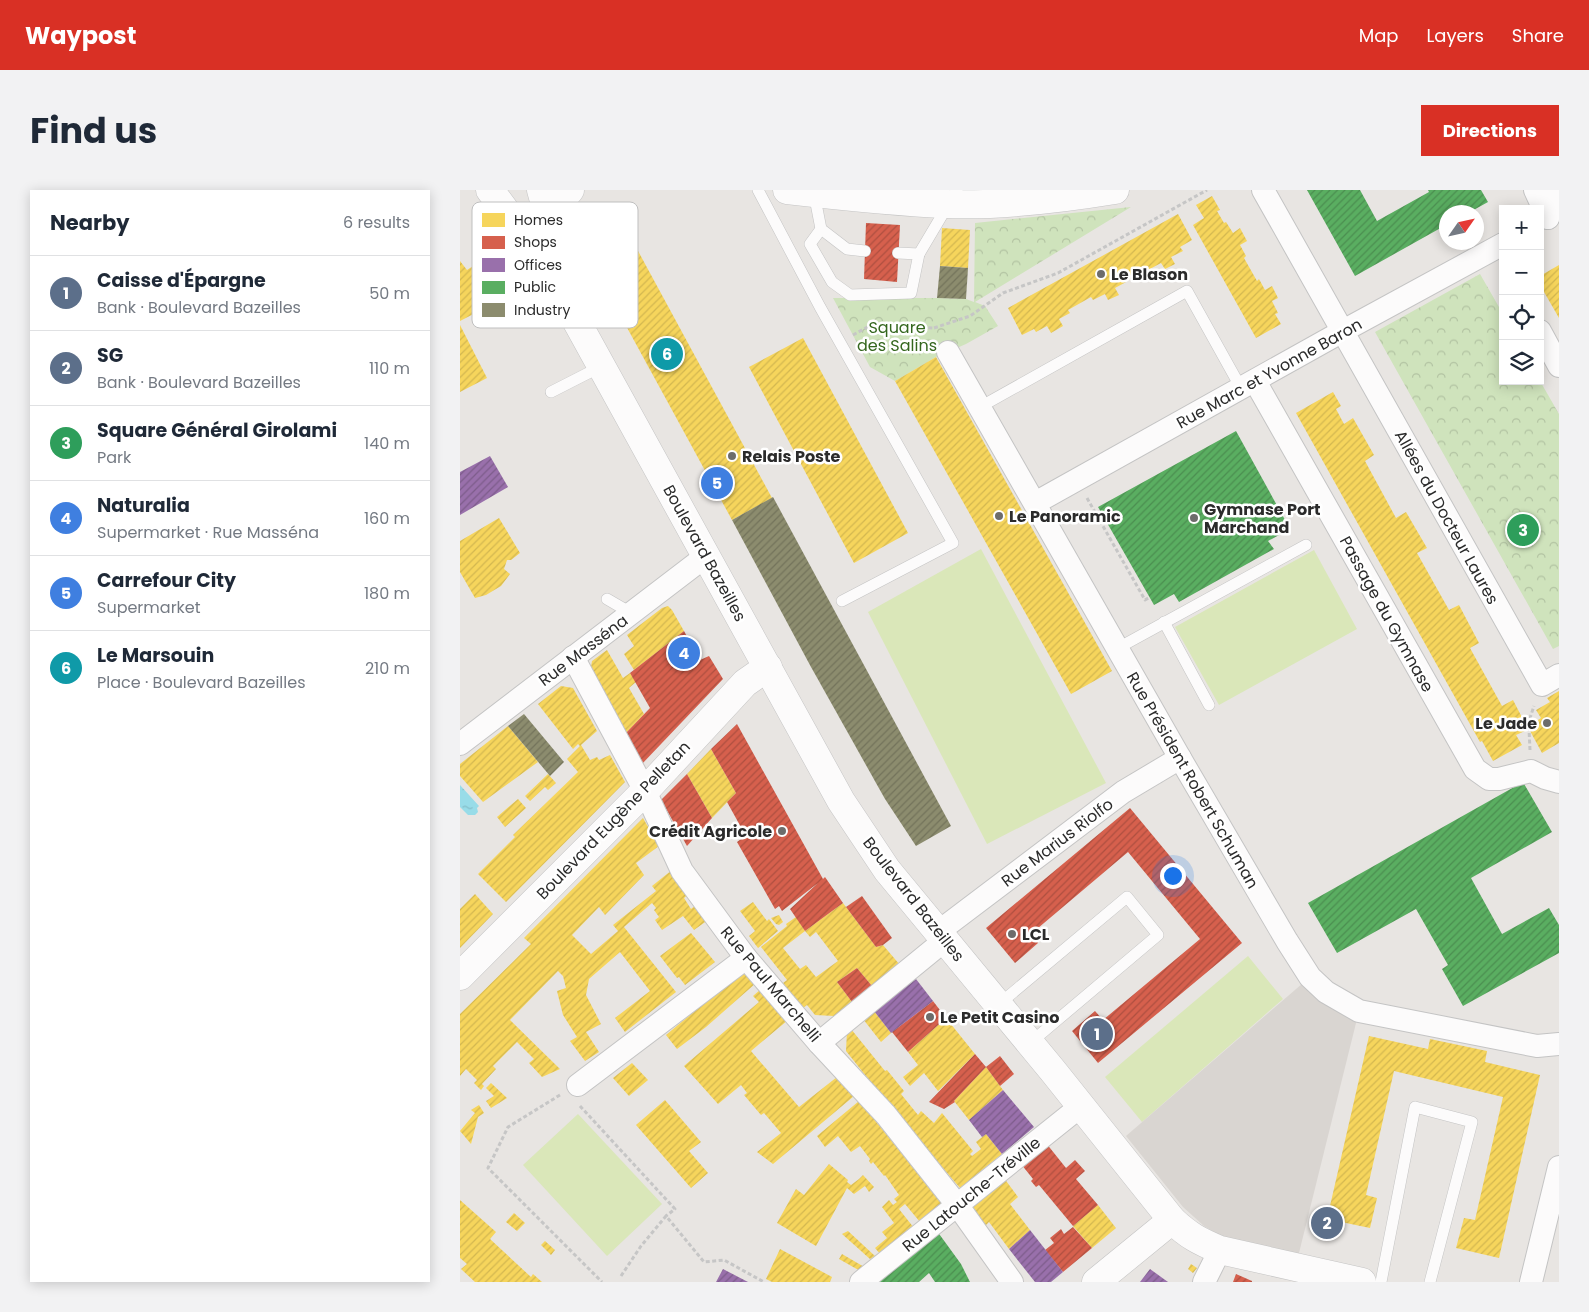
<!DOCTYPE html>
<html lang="en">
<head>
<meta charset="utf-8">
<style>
  :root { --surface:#fff; --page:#f2f2f3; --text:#1f2937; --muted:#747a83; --line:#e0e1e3; --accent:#d93025 }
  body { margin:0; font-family:Poppins,sans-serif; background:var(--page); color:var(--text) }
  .controls { position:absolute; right:15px; top:15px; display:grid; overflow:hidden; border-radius:0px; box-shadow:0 2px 12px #0003 }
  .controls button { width:45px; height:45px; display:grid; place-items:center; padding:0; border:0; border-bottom:1px solid var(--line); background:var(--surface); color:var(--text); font:25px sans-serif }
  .compass { position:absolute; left:979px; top:15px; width:45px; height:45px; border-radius:50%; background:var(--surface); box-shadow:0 2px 12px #0003; rotate:56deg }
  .you { position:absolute; left:712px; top:685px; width:18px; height:18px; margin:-12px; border:4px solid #fff; border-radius:50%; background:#1a73e8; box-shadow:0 0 0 8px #1a73e833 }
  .badge { display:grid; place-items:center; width:32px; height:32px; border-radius:50%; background:var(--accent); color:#fff; font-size:16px; font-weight:700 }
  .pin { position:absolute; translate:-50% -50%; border:2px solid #fff; box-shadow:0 1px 5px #0006 }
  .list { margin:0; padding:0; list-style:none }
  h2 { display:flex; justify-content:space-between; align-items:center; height:65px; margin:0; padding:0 20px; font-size:21px }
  h2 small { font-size:16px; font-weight:400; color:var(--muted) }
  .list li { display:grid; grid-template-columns:32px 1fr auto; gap:15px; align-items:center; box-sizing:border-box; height:75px; padding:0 20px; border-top:1px solid var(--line) }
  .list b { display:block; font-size:19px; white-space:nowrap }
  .list p { margin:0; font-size:16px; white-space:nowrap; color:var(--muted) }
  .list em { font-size:16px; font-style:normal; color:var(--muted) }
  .icon { flex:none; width:28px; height:28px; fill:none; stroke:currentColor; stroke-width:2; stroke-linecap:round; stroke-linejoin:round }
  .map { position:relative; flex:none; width:1099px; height:1092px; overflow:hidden; border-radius:0px }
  header { display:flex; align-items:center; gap:30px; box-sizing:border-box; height:70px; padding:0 25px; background:var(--accent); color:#fff }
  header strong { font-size:24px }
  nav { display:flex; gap:28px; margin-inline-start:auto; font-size:18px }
  .intro { display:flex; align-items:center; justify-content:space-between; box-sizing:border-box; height:120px; padding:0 30px }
  h1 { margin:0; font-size:35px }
  .button { padding:12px 22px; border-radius:0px; background:var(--accent); color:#fff; font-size:18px; font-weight:700 }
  main { display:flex; gap:30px; padding:0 30px }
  aside { flex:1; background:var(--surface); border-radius:0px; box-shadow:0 2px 12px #0003 }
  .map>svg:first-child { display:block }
  .forest { fill:url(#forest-crowns) }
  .pitch { fill:#dae7b9 }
  .plaza { fill:#d9d5d1 }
  .water { fill:url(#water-ripples) }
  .homes { fill:url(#homes-hatch); fill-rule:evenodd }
  .shops { fill:url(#shops-hatch) }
  .offices { fill:url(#offices-hatch) }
  .public { fill:url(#public-hatch) }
  .industry { fill:url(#industry-hatch) }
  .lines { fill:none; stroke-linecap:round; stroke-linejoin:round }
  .lane-casing { stroke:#c4c4c4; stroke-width:12 }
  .street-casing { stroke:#c4c4c4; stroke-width:24 }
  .secondary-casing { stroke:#c4c4c4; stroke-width:29 }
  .path { stroke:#c6c6c6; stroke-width:3; stroke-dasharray:4 2.5; stroke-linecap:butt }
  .lane { stroke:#fcfbfb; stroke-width:11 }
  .street { stroke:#fcfbfb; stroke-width:22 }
  .secondary { stroke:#fcfbfb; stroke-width:28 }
  .poi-dot { fill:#6d6c6b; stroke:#fff; stroke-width:2 }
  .labels { text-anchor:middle; stroke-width:5; stroke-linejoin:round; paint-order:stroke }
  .poi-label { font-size:16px; font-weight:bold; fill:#2b2b2b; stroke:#fff; text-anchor:start }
  .park-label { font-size:16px; fill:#34661d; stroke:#fff }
  .street-label { font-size:16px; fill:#2b2b2b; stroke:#fff }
  .key { fill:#fff; stroke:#bfbfbf; stroke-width:1 }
  .key-label { font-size:14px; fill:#2b2b2b }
</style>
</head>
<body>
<header>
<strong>Waypost</strong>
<nav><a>Map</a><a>Layers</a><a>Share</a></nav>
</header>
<div class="intro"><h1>Find us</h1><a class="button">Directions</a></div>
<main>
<aside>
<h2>Nearby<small>6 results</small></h2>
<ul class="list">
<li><span class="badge" style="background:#5c6f8a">1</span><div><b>Caisse d'Épargne</b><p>Bank · Boulevard Bazeilles</p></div><em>50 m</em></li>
<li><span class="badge" style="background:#5c6f8a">2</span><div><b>SG</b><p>Bank · Boulevard Bazeilles</p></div><em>110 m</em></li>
<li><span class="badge" style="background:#2e9e5b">3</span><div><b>Square Général Girolami</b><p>Park</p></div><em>140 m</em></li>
<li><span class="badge" style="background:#3f7fe0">4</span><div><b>Naturalia</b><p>Supermarket · Rue Masséna</p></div><em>160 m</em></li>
<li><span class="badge" style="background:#3f7fe0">5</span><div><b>Carrefour City</b><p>Supermarket</p></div><em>180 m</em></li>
<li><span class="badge" style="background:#0f9aa8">6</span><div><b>Le Marsouin</b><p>Place · Boulevard Bazeilles</p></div><em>210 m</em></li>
</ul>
</aside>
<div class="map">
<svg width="1099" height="1092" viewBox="0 0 1099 1092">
  <defs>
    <pattern id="forest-crowns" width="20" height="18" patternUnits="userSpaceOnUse" patternTransform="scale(1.25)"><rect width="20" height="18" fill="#cfe3bc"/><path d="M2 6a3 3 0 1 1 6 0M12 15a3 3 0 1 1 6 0" fill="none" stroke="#b2c3a2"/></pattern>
    <pattern id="water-ripples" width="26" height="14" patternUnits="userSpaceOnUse" patternTransform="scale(1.25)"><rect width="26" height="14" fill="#98dce8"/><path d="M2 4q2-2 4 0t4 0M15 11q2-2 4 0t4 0" fill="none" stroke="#83bdc7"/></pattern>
    <pattern id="homes-hatch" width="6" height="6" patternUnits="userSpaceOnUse" patternTransform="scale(1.25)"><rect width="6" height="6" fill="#f6d55c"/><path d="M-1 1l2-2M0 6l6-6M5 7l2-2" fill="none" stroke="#d3b750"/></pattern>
    <pattern id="shops-hatch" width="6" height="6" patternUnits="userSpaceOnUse" patternTransform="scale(1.25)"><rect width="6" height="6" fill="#d6604d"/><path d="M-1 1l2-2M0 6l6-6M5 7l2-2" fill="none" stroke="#ae4f40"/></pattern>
    <pattern id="offices-hatch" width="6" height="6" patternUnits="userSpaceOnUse" patternTransform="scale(1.25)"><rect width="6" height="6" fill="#9970ab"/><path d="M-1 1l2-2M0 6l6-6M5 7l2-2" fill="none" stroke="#7d5c8b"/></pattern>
    <pattern id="public-hatch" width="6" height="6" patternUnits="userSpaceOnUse" patternTransform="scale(1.25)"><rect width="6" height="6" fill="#5aae61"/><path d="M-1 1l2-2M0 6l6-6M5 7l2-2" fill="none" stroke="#4b8e50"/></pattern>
    <pattern id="industry-hatch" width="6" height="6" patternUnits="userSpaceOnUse" patternTransform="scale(1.25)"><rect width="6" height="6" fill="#8c8c6e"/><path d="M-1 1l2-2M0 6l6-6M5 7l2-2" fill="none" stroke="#73735b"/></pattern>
  </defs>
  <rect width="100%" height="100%" fill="#e8e5e2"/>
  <g class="forest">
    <path d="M671 17 515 112 525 116 538 136 506 154 476 167 435 191 410 177 373 108H477L506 109 514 112 515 33Z"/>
    <path d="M1020 84 1043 124V191H1080L1099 224V456L1093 459 915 142Z"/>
  </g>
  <g class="pitch">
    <path d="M521 359 646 593 527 654 408 422Z"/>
    <path d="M854 360 897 439 759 515 715 437Z"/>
    <path d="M788 766 823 809 682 932 645 887Z"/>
    <path d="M118 924 202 1014 147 1066 63 975Z"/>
  </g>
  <path class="plaza" d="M850 787 899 821 838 1067 770 1051 744 1036 723 1017 666 946Z"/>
  <path class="water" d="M0 595 19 616 17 618 18 622 15 625H8L0 617Z"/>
  <g class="homes">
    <path d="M752 6 760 20 757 21 764 33 766 32 773 43 780 38 787 51 780 55 786 66 784 68 797 91 799 89 805 100 812 96 818 108 812 111 818 123 815 124 821 134 796 148 733 35 744 28 736 15Z"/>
    <path d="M158 24 312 308 272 330 117 46Z"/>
    <path d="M718 24 732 50 720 57 723 61 711 67 715 74 705 79 701 73 688 80 687 76 664 89 666 92 655 98 659 105 648 110 645 104 633 110 631 107 608 120 610 123 599 129 603 136 591 143 587 136 576 142 574 139 562 145 548 118Z"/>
    <path d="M482 38 510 40 508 78 480 76Z"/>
    <path d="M0 71 7 80 13 76 21 88 19 90 33 114 0 131Z"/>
    <path d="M1099 75V128L1080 95V86Z"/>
    <path d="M0 135 27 188 0 202Z"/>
    <path d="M343 148 448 343 394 373 289 177Z"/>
    <path d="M476 167 652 481 611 504 435 191Z"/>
    <path d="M873 202 881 216 876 219 884 234 893 228 914 265 905 271 936 328 946 322 967 358 957 363 989 420 999 415 1019 453 1010 458 1042 516 1053 510 1067 537 1081 528 1076 520 1090 512 1087 508 1099 501V553L1082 563 1069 539 1056 545 1062 555 1033 571 1022 551 1020 552 836 223Z"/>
    <path d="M39 328 60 363 51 370H47L44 379 50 384 41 396 26 405 15 408 0 382V351Z"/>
    <path d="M208 416 212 420 224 441 174 480 164 464 174 456 167 445 202 418Z"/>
    <path d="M147 460 163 488 170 483 176 492 169 498 184 524 164 545 130 482 132 471Z"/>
    <path d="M101 496 113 498 137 541 121 555 130 570 137 567 139 570 150 565 165 592 46 712 18 684 55 647 53 645 118 582 107 569 120 556 118 554 113 559 78 514Z"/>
    <path d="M48 536 78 572 23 612 0 586V574Z"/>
    <path d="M251 559 276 603 252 628 227 584Z"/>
    <path d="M88 584 96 593 88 600 85 597 70 611 65 606Z"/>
    <path d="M58 609 66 618 45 637 37 627Z"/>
    <path d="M183 628 199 656 176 673 184 685 145 725 139 717 112 745 131 764 158 741 153 735 196 701 192 696 212 680 229 704 224 708 231 719 236 715 248 730 234 740 223 726 202 740 195 730 199 727 194 720 196 718 192 713 164 737 216 802 165 842 155 828 190 801 160 762 129 789 126 805 141 834 126 842 139 862 125 871 110 851 117 847 103 825 97 801 106 798 103 786 98 781 50 830 100 879 82 887 69 873 74 869 57 852 33 876 36 879 22 894 24 896 21 900 14 893 17 890 6 879 0 886V824L71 754 64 748Z"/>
    <path d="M15 704 33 724 0 758V719Z"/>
    <path d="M293 712 307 731 309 729 318 741 298 758 289 746 295 741 280 721Z"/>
    <path d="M383 713 416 757 423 755 440 775 412 796 397 778 377 792 392 812 374 826 355 825 347 815 343 818 323 793 327 790 301 757 327 736 326 734 336 727 345 741ZM345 741 350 747 356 742 378 771 356 787 346 775 340 779 323 758Z"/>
    <path d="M319 725 323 732 319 735 316 734 311 728Z"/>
    <path d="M231 743 255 772 225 795 219 787 217 788 200 766Z"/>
    <path d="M284 779 296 793 246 837 217 859 206 845 248 810Z"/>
    <path d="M301 799 328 830 291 861 339 917 377 887 394 906 313 974 297 962 321 943 304 923 301 925 284 905 287 903 281 895 258 914 224 876 299 812 293 806Z"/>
    <path d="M414 821 431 843 421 852 403 829Z"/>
    <path d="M486 828 515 864 478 901 464 883 450 896 443 887 458 875 448 862Z"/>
    <path d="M391 839 425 881 427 880 444 901 441 904 458 925 461 921 474 933 482 923 513 961 510 964 512 966 521 959 516 952 526 944 542 964 500 998 429 915 386 861 387 841Z"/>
    <path d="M909 846 968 859 970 849 1027 861 1025 872 1080 885 1039 1068 996 1058 1004 1028 1015 1030 1043 907 934 881 906 1005 917 1008 910 1038 867 1029Z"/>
    <path d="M172 873 188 890 169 906 153 888Z"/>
    <path d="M526 877 543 900 509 930 494 911Z"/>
    <path d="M31 893 47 908 31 918 26 911 34 906 26 898Z"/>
    <path d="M205 910 241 952 229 961 248 983 231 998 176 935Z"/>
    <path d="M399 911 483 1013 460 1032 445 1014 439 1019 454 1038 421 1065 415 1058 427 1048 422 1042 434 1033 422 1017 429 1010 433 1015 437 1012 434 1009 439 1005 425 985 424 986 413 972 411 974 409 971 410 969 400 956 391 962 378 946 365 957 357 946Z"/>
    <path d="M19 915 24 923 18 927 11 954 0 941 15 923 11 920Z"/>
    <path d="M369 974 388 990 387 992 391 995 399 989 403 985 414 997 409 1002 405 996 394 1004 387 998 356 1056 317 1033 336 999 344 1005Z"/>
    <path d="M544 988 558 1007 550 1014 570 1040 549 1059 529 1032 524 1037 510 1017Z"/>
    <path d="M0 1010 36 1042 30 1049 71 1087 73 1084 82 1092H15L1 1079 7 1074 0 1068Z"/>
    <path d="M638 1015 656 1038 632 1058 613 1036Z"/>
    <path d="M54 1023 65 1033 57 1041 46 1032Z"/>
    <path d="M388 1041 415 1066 410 1069 382 1044Z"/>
    <path d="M85 1051 95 1060 91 1065 81 1055Z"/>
    <path d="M320 1059 372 1087 370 1092H312L306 1089Z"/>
    <path d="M382 1064 406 1078 402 1082 379 1069Z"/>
    <path d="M731 1074 737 1078 733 1083 728 1079Z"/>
  </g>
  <g class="shops">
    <path d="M406 33 440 35 437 92 404 89Z"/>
    <path d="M224 441 240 470 249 466 263 489 181 575 164 545 190 518 170 483Z"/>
    <path d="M277 534 363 689 365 687 383 713 345 741 330 719 358 693 322 721 319 716 315 719 277 652 281 649 277 642 282 639 267 612 276 603 251 559Z"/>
    <path d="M227 584 252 628 227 656 201 610Z"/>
    <path d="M670 618 782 753 638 873 612 841 635 821 643 830 740 749 668 662 571 744 578 753 555 773 526 738Z"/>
    <path d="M402 706 432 748 423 755 416 757 386 717Z"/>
    <path d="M397 778 412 796 392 812 377 792Z"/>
    <path d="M473 811 486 828 448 862 432 842Z"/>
    <path d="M515 864 526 877 494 911 495 912 484 919 469 912Z"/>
    <path d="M540 866 554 884 540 896 526 877Z"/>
    <path d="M586 953 606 978 615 970 625 981 616 989 638 1015 613 1036 579 995 576 997 571 991 573 989 561 974Z"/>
    <path d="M613 1037 632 1058 603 1082 585 1060 594 1053 590 1048 601 1039 604 1044Z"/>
    <path d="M776 1084 792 1091V1092H773Z"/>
  </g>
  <g class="offices">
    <path d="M30 266 48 297 0 325V282Z"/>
    <path d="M456 789 473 811 431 843 414 821Z"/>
    <path d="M543 900 574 937 542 964 526 944 522 947 509 930Z"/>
    <path d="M570 1040 603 1082 591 1092H575L549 1059Z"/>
    <path d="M263 1079 288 1092H256Z"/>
    <path d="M690 1079 708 1092H680Z"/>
  </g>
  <g class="public">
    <path d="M847 0H900L917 31 969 2 968 0H1021L1028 12 1010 22H986V35L895 86Z"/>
    <path d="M776 241 830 339 808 351 814 359 719 412 714 404 694 415 638 317Z"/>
    <path d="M1063 592 1092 642 1011 688 1042 744 1089 718 1099 735V763L1003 816 982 779 988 775 956 719 877 763 848 713Z"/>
    <path d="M477 1041 501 1074 510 1092H475L469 1083 459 1092H416Z"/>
  </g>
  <g class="industry">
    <path d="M480 76 508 78 506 109 477 108Z"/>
    <path d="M313 307 491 636 456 656 425 609 351 477 272 330Z"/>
    <path d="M64 524 104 572 90 586 48 536Z"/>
  </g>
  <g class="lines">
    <defs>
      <g id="lane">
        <path d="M298 0 360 117 493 353 382 411"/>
        <path d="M354 3 361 39 387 59 405 61"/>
        <path d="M361 39 350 54 372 92 390 105 451 103 459 64"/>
        <path d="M438 63 459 64 497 0"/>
        <path d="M91 202 142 176"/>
        <path d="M520 217 727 101 781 198"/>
        <path d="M147 409 171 423"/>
        <path d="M704 432 749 515"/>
        <path d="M658 458 846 355"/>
        <path d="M538 815 667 707 698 745 570 853"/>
        <path d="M921 1092 955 917 1012 932 970 1092"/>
      </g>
      <g id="street">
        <path d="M803 0 1082 495 1099 485"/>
        <path d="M1075 0 1088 28"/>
        <path d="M1088 28C1089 17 1090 9 1099 2"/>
        <path d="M1080 141 1099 176"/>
        <path d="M488 162 720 568 827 751 850 787 866 802 899 821 1077 856 1099 854"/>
        <path d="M795 191 1015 579 1029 589H1039L1071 581 1085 588 1099 592"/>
        <path d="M575 313 883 141 1043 54"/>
        <path d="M113 467 185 601 222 681 286 768 359 853 426 925 498 1016 552 1092"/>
        <path d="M0 554 246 366"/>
        <path d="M478 742 663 602 720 568"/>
        <path d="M359 853 485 750"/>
        <path d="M118 895 286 768"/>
        <path d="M401 1092 621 916"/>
        <path d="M744 1092 760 1060"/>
        <path d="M1071 1092 1099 977"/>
      </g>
      <g id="secondary">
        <path d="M30 0 85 74 381 611 427 680 593 881 712 1030C729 1046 739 1051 760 1060L902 1092"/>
        <path d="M81 0 88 25 85 74"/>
        <path d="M327 0C380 6 434 12 487 14 543 16 600 9 655 0"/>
        <path d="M88 25 110 0"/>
        <path d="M0 786 185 601 285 493 308 477"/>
        <path d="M636 1092 712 1030"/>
      </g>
    </defs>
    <use href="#lane" class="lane-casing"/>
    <use href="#street" class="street-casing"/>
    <use href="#secondary" class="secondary-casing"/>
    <g class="path">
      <path d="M474 138 510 126 543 103 598 83 747 0"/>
      <path d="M393 145 411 135 474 138"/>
      <path d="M627 308 685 410 690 407"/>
      <path d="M1070 560 1069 539 1067 537 1074 516"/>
      <path d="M100 905 48 937 28 978 142 1092"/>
      <path d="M120 916 215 1019 206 1026"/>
      <path d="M161 1086 181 1056 206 1026 244 1072 264 1070 304 1092"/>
    </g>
    <use href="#lane" class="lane"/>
    <use href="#street" class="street"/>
    <use href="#secondary" class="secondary"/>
  </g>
  <g class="poi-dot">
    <circle cx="641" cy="84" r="5"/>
    <circle cx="272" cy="266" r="5"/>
    <circle cx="539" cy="326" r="5"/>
    <circle cx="734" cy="328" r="5"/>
    <circle cx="1087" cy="533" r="5"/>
    <circle cx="322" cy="641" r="5"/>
    <circle cx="552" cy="744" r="5"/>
    <circle cx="470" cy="827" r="5"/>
  </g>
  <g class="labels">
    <g class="poi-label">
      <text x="651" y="90">Le Blason</text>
      <text x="282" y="272">Relais Poste</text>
      <text x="744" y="325">Gymnase Port<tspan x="744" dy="18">Marchand</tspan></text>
      <text x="549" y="332">Le Panoramic</text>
      <text x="1077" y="539" text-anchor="end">Le Jade</text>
      <text x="312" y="647" text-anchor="end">Crédit Agricole</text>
      <text x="562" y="750">LCL</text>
      <text x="480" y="833">Le Petit Casino</text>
    </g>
    <g class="park-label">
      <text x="437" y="143">Square<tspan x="437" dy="18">des Salins</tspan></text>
    </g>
    <g class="street-label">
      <text transform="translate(809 183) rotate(-29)" y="6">Rue Marc et Yvonne Baron</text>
      <text transform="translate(987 327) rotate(61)" y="6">Allées du Docteur Laures</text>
      <text transform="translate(245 363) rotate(61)" y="6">Boulevard Bazeilles</text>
      <text transform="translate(927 424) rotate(61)" y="6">Passage du Gymnase</text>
      <text transform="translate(123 460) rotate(-37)" y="6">Rue Masséna</text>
      <text transform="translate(733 590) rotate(60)" y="6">Rue Président Robert Schuman</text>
      <text transform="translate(153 630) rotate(-46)" y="6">Boulevard Eugène Pelletan</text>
      <text transform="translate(597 652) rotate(-37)" y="6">Rue Marius Riolfo</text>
      <text transform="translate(454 709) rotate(52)" y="6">Boulevard Bazeilles</text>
      <text transform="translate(311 794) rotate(50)" y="6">Rue Paul Marchelli</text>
      <text transform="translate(511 1004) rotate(-39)" y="6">Rue Latouche-Tréville</text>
    </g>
  </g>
  <rect x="12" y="12" width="166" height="126" rx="8" class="key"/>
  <rect x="22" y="23" width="23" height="14" fill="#f6d55c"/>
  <rect x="22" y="46" width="23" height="13" fill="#d6604d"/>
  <rect x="22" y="68" width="23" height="14" fill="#9970ab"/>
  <rect x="22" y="91" width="23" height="13" fill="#5aae61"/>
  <rect x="22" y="113" width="23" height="14" fill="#8c8c6e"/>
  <g class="key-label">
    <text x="54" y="35">Homes</text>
    <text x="54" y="57">Shops</text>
    <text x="54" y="80">Offices</text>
    <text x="54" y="102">Public</text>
    <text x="54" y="125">Industry</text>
  </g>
</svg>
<div class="controls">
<button>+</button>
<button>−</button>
<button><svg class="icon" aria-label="locate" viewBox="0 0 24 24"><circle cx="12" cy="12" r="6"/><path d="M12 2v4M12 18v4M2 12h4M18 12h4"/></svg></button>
<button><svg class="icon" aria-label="layers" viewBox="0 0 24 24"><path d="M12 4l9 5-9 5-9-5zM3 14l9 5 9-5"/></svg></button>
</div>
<svg class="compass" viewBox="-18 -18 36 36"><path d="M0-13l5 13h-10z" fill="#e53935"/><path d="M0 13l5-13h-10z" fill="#747a83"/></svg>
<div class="you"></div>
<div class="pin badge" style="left:637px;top:844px;background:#5c6f8a">1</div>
<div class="pin badge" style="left:867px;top:1033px;background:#5c6f8a">2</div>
<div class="pin badge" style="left:1063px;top:340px;background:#2e9e5b">3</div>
<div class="pin badge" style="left:224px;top:463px;background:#3f7fe0">4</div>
<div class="pin badge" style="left:257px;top:293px;background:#3f7fe0">5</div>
<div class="pin badge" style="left:207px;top:164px;background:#0f9aa8">6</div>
</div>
</main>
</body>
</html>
